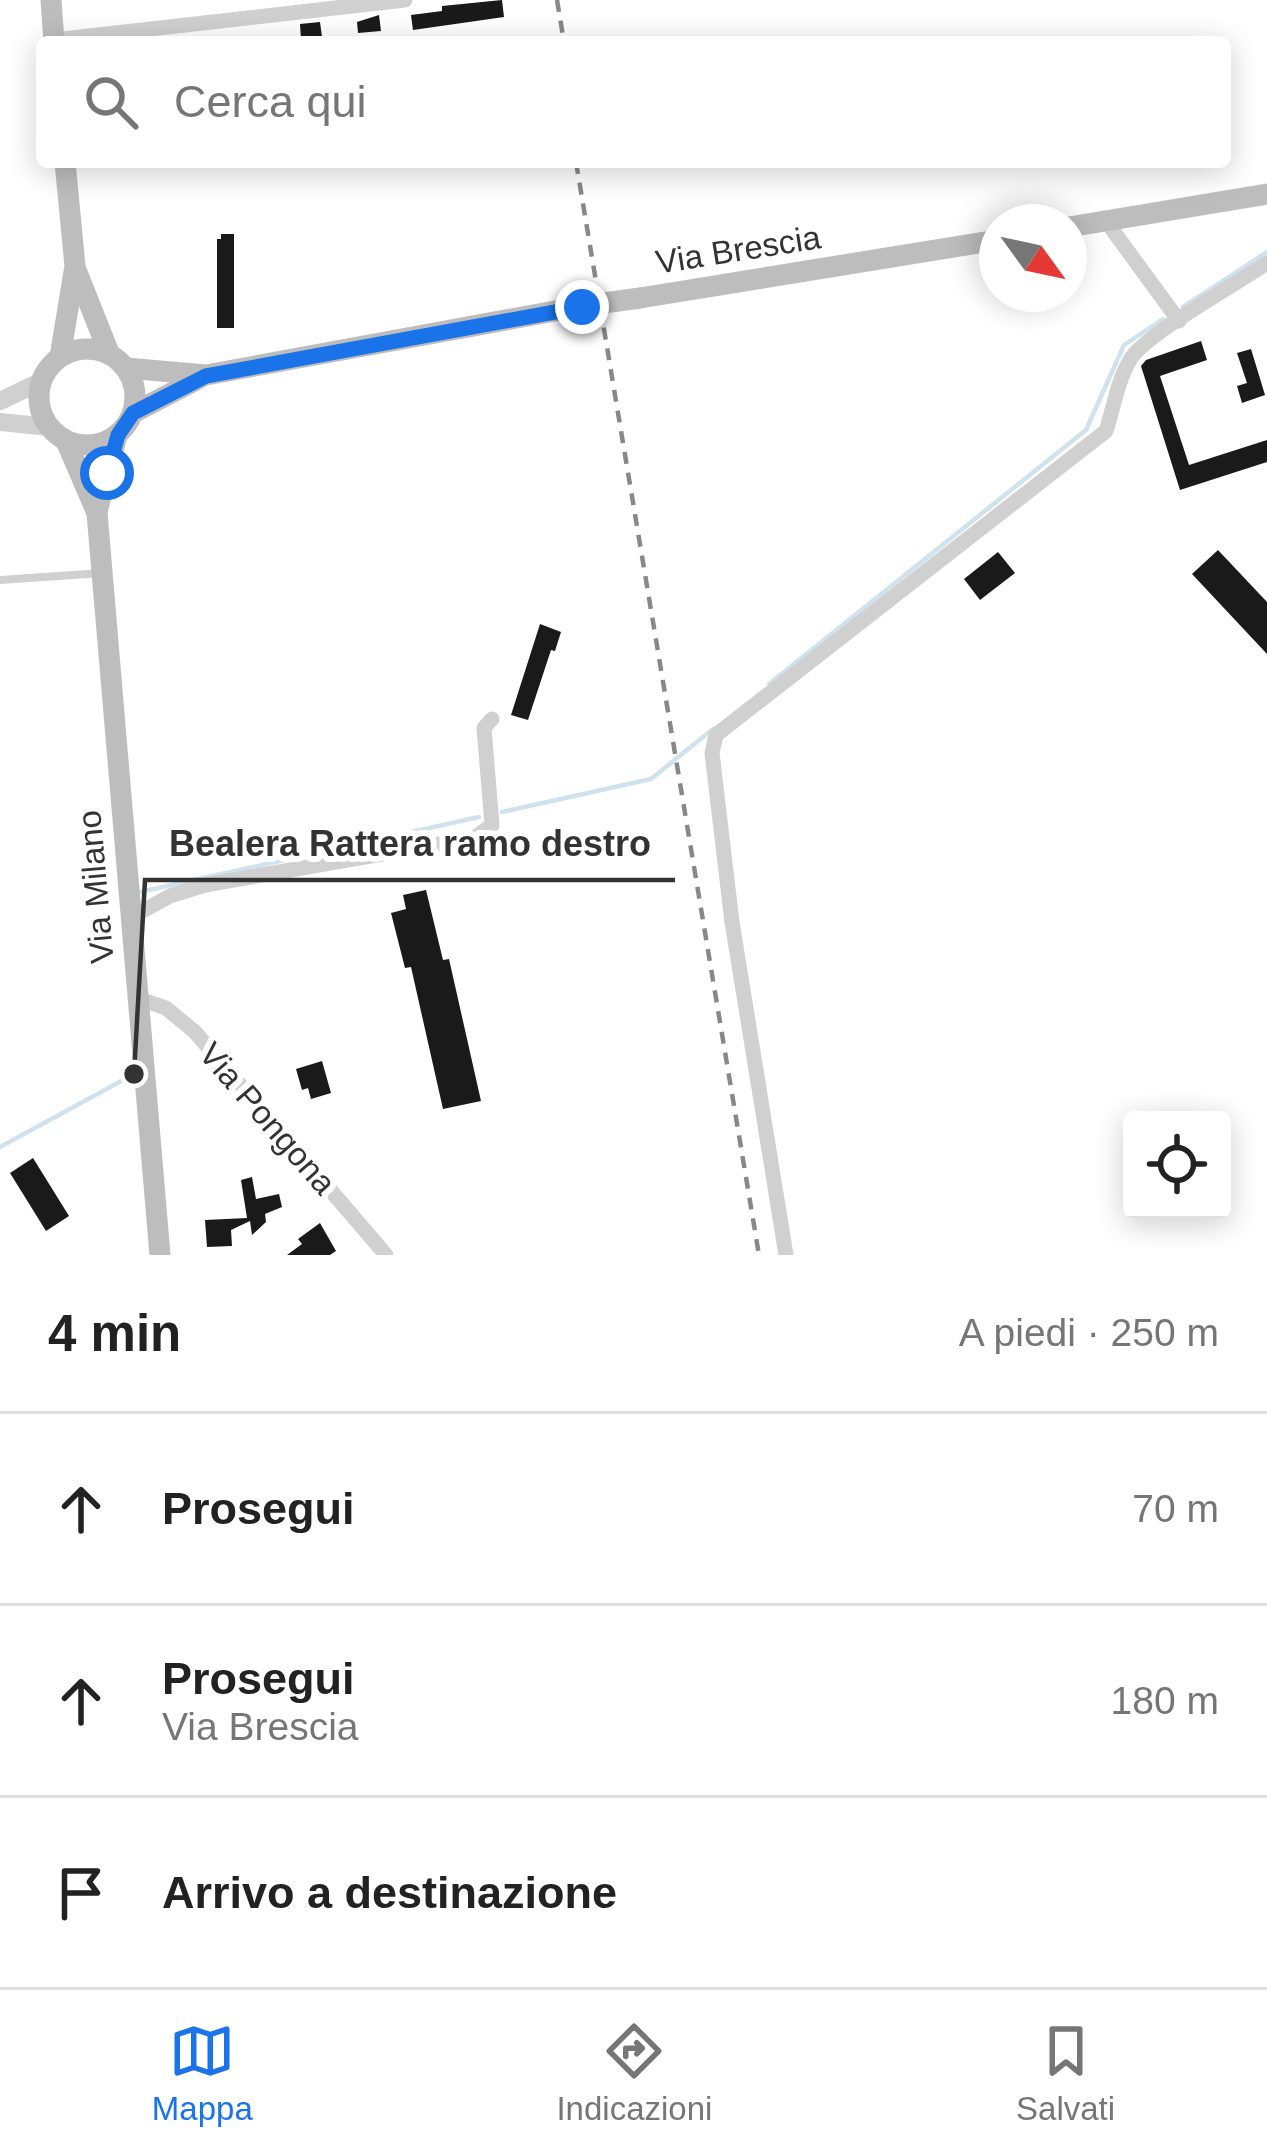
<!DOCTYPE html>
<html lang="it">
<head>
<meta charset="utf-8">
<style>
  :root { --surface:#fff; --page:#f6f6f6; --text:#222; --muted:#767676; --line:#e0e0e0; --accent:#1a73e8 }
  body { margin:0; font-family:Helvetica,sans-serif; background:var(--page); color:var(--text) }
  .controls { position:absolute; right:36px; bottom:36px; display:grid; overflow:hidden; border-radius:12px; box-shadow:0 6px 30px #0003 }
  .controls button { width:108px; height:108px; display:grid; place-items:center; padding:0; border:0; border-bottom:3px solid var(--line); background:var(--surface); color:var(--text); font:60px sans-serif }
  .compass { position:absolute; left:979px; top:204px; width:108px; height:108px; border-radius:50%; background:var(--surface); box-shadow:0 6px 30px #0003; rotate:123deg }
  .stop { position:absolute; width:36px; height:36px; margin:-27px; border:9px solid #1a73e8; border-radius:50%; background:#fff }
  .stop.end { background:#1a73e8; border-color:#fff; box-shadow:0 3px 12px #0008 }
  .list { margin:0; padding:0; list-style:none }
  h2 { display:flex; justify-content:space-between; align-items:center; height:156px; margin:0; padding:0 48px; font-size:51px }
  h2 small { font-size:39px; font-weight:400; color:var(--muted) }
  .list li { display:grid; grid-template-columns:78px 1fr auto; gap:36px; align-items:center; box-sizing:border-box; height:192px; padding:0 48px; border-top:3px solid var(--line) }
  .list b { display:block; font-size:45px; white-space:nowrap }
  .list p { margin:0; font-size:39px; white-space:nowrap; color:var(--muted) }
  .list em { font-size:39px; font-style:normal; color:var(--muted) }
  .icon { flex:none; width:66px; height:66px; fill:none; stroke:currentColor; stroke-width:2; stroke-linecap:round; stroke-linejoin:round }
  .map { position:relative; flex:none; width:1267px; height:1255px; overflow:hidden }
  .search { position:absolute; background:var(--surface); box-shadow:0 6px 30px #0003; left:36px; right:36px; top:36px; height:132px; display:flex; align-items:center; gap:30px; box-sizing:border-box; padding:0 42px; border-radius:12px; color:var(--muted); font-size:45px }
  .sheet { height:732px; background:var(--surface) }
  nav { display:flex; justify-content:space-around; align-items:center; box-sizing:border-box; height:168px; border-top:3px solid var(--line); background:var(--surface); font-size:33px; color:var(--muted) }
  nav a { display:grid; justify-items:center; gap:6px }
  nav .on { color:var(--accent) }
  .map>svg:first-child { display:block }
  .lines { fill:none; stroke-linecap:round; stroke-linejoin:round }
  .stream { stroke:#cfe2ee; stroke-width:4.5 }
  .building { fill:#1a1a1a }
  .service { stroke:#d0d0d0; stroke-width:8 }
  .minor { stroke:#d0d0d0; stroke-width:15 }
  .tertiary { stroke:#d0d0d0; stroke-width:18 }
  .secondary { stroke:#bdbdbd; stroke-width:21 }
  .rail { stroke:#888; stroke-width:4.5; stroke-dasharray:12 9; stroke-linecap:butt }
  .secondary-bridge { stroke:#bdbdbd; stroke-width:21 }
  .route { stroke:#1a73e8; stroke-width:15 }
  .labels { text-anchor:middle; stroke-width:12; stroke-linejoin:round; paint-order:stroke }
  .street-label { font-size:33px; fill:#333; stroke:#fff }
  .leader { fill:none; stroke:#333; stroke-width:4.5 }
  .callout-dot { fill:#333; stroke:#fff; stroke-width:4.5 }
  .callout-label { font-size:36px; text-anchor:middle; font-weight:bold; fill:#333; stroke:#fff; stroke-width:12; stroke-linejoin:round; paint-order:stroke }
</style>
</head>
<body>
<div class="map">
<svg width="1267" height="1255" viewBox="0 0 1267 1255">
  <rect width="100%" height="100%" fill="#fff"/>
  <g class="lines">
    <g class="stream">
      <path d="M1183 307 1267 252"/>
      <path d="M769 684 1086 430 1124 345 1163 319"/>
      <path d="M502 812 651 779 713 729"/>
      <path d="M140 892 479 817"/>
      <path d="M0 1147 134 1074 133 1063"/>
    </g>
  </g>
  <g class="building">
    <path d="M502 0 504 17 413 30 411 15 442 11V6Z"/>
    <path d="M379 15 381 31 358 33 357 22Z"/>
    <path d="M320 22 322 37 301 40 300 24Z"/>
    <path d="M221 234H234V328H217V239H221Z"/>
    <path d="M1201 341 1207 360 1160 376 1189 465 1267 440V462L1180 490 1141 366 1146 360Z"/>
    <path d="M1251 349 1265 395 1242 403 1237 386 1247 383 1237 353Z"/>
    <path d="M1218 550 1267 602V654L1192 574Z"/>
    <path d="M998 552 1015 573 980 600 964 579Z"/>
    <path d="M540 624 561 632 555 651 551 650 528 720 511 715Z"/>
    <path d="M426 890 443 960 449 959 481 1101 443 1109 411 967 405 968 391 913 406 909 403 895Z"/>
    <path d="M322 1061 331 1093 311 1099 308 1088 302 1090 296 1069Z"/>
    <path d="M33 1158 69 1216 46 1231 10 1173Z"/>
    <path d="M252 1177 256 1199 279 1194 282 1207 265 1214 266 1222 252 1235 250 1221 231 1230 232 1246 207 1247 205 1220 247 1218 241 1180Z"/>
    <path d="M320 1223 336 1251 330 1255H287L302 1244 298 1239Z"/>
  </g>
  <g class="lines">
    <path class="service" d="M0 580 102 573"/>
    <g class="minor">
      <path d="M54 40 405 0"/>
      <path d="M1106 221 1179 321"/>
      <path d="M130 918 170 896 205 885 474 838 492 825 484 728 492 719"/>
      <path d="M137 998 166 1008 195 1032 386 1255"/>
      <path d="M786 1255 732 922 712 753 716 735 1106 431C1114 407 1117 382 1130 360 1144 335 1238 283 1267 263"/>
    </g>
    <g class="tertiary">
      <path d="M0 401 42 381"/>
      <path d="M0 422 49 427"/>
    </g>
    <g class="secondary">
      <path d="M51 0 54 42"/>
      <path d="M1069 227 1267 194"/>
      <path d="M76 270 109 353"/>
      <path d="M640 298 997 240"/>
      <circle cx="87" cy="397" r="48"/>
      <path d="M60 357 75 266 65 162"/>
      <path d="M126 368 206 375 582 306"/>
      <path d="M133 413 200 378"/>
      <path d="M66 441 97 513 160 1255"/>
      <path d="M97 512 117 435"/>
    </g>
    <g class="rail">
      <path d="M557 0 564 42"/>
      <path d="M576 162 759 1255"/>
    </g>
    <path class="secondary-bridge" d="M582 306 640 298"/>
  </g>
  <g class="lines">
    <path class="route" d="M107 473 118 435 133 413 206 376 582 307"/>
  </g>
  <g class="labels">
    <g class="street-label">
      <text transform="translate(738 249) rotate(-9)" y="12">Via Brescia</text>
      <text transform="translate(95 887) rotate(-95)" y="12">Via Milano</text>
      <text transform="translate(268 1118) rotate(49)" y="12">Via Pongona</text>
    </g>
  </g>
  <path class="leader" d="M134 1074L145 880H675"/>
  <circle class="callout-dot" cx="134" cy="1074" r="12"/>
  <g class="callout-label">
    <text x="410" y="856">Bealera Rattera ramo destro</text>
  </g>
</svg>
<div class="controls">
<button><svg class="icon" aria-label="locate" viewBox="0 0 24 24"><circle cx="12" cy="12" r="6"/><path d="M12 2v4M12 18v4M2 12h4M18 12h4"/></svg></button>
</div>
<svg class="compass" viewBox="-18 -18 36 36"><path d="M0-13l5 13h-10z" fill="#e53935"/><path d="M0 13l5-13h-10z" fill="#767676"/></svg>
<div class="stop" style="left:107px;top:473px"></div>
<div class="stop end" style="left:582px;top:307px"></div>
<div class="search"><svg class="icon" aria-label="search" viewBox="0 0 24 24"><circle cx="10" cy="10" r="6"/><path d="M15 15l6 6"/></svg>Cerca qui</div>
</div>
<section class="sheet">
<h2>4 min<small>A piedi · 250 m</small></h2>
<ul class="list">
<li><svg class="icon" aria-label="ahead" viewBox="0 0 24 24"><path d="M12 20V5M6 11l6-6 6 6"/></svg><div><b>Prosegui</b></div><em>70 m</em></li>
<li><svg class="icon" aria-label="ahead" viewBox="0 0 24 24"><path d="M12 20V5M6 11l6-6 6 6"/></svg><div><b>Prosegui</b><p>Via Brescia</p></div><em>180 m</em></li>
<li><svg class="icon" aria-label="arrive" viewBox="0 0 24 24"><path d="M6 21V4h12l-3 4 3 4H6"/></svg><div><b>Arrivo a destinazione</b></div></li>
</ul>
</section>
<nav>
<a class="on"><svg class="icon" aria-label="map" viewBox="0 0 24 24"><path d="M3 6l6-2 6 2 6-2v14l-6 2-6-2-6 2zM9 4v14M15 6v14"/></svg>Mappa</a>
<a><svg class="icon" aria-label="directions" viewBox="0 0 24 24"><path d="M12 3l9 9-9 9-9-9zM9 14v-3h6M13 9l2 2-2 2"/></svg>Indicazioni</a>
<a><svg class="icon" aria-label="saved" viewBox="0 0 24 24"><path d="M7 4h10v16l-5-4-5 4z"/></svg>Salvati</a>
</nav>
</body>
</html>
